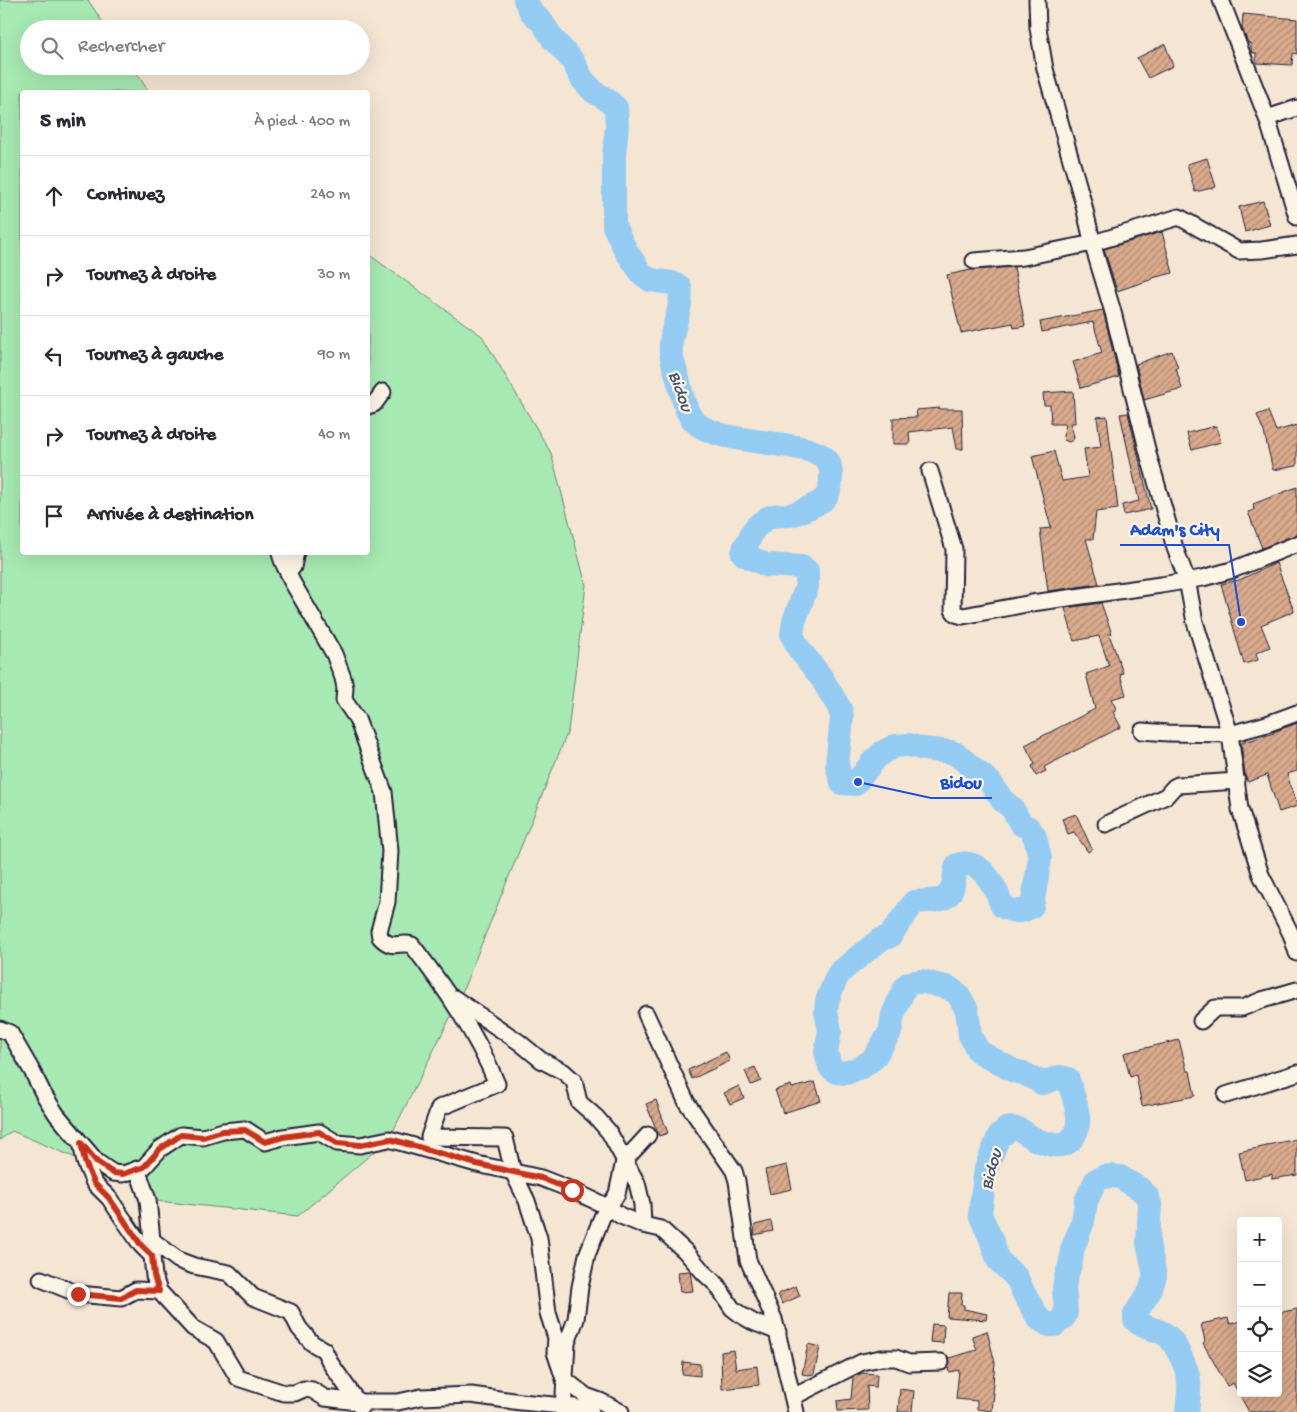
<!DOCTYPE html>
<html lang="fr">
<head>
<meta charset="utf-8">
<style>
  :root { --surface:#fff; --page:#f7f7f7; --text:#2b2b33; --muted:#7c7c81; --line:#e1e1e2 }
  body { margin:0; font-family:"Gochi Hand",sans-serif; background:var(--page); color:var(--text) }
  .controls { position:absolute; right:15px; bottom:15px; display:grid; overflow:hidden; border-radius:5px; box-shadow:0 5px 20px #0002 }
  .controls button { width:45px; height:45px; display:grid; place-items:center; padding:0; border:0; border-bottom:1px solid var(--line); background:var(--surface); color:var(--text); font:25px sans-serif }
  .stop { position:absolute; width:15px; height:15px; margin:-11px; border:4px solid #c8321e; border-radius:50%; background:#fff }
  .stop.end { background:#c8321e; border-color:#fff; box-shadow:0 1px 5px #0008 }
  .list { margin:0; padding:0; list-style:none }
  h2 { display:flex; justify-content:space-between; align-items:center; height:65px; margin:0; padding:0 20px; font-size:21px }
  h2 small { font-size:16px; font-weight:400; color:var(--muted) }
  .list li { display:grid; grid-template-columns:32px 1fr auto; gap:15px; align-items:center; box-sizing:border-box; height:80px; padding:0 20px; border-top:1px solid var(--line) }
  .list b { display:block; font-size:19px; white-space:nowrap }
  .list em { font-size:16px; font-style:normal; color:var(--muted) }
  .icon { flex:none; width:28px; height:28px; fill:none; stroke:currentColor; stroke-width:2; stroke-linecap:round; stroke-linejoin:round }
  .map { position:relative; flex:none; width:1297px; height:1412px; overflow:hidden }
  .search { position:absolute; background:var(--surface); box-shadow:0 5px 20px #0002; left:20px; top:20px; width:350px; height:55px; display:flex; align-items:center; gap:12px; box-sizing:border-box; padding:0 18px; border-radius:28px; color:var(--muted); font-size:19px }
  .panel { position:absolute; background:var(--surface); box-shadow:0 5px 20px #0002; left:20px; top:90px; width:350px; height:465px; border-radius:5px }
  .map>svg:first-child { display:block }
  .green { fill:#a7e9b2; stroke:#648676 }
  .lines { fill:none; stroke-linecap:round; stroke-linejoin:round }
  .river { stroke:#94cbf2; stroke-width:24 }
  .building { fill:url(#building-hatch); stroke:#22223b }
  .street-casing { stroke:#22223b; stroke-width:19 }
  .street { stroke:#fcf5e5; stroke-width:15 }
  .route { stroke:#c8321e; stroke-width:6 }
  .labels { text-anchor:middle; stroke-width:4.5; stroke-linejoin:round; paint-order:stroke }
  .water-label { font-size:18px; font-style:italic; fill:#445572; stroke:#fcf5e5 }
  .leader { fill:none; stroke:#1d4ed8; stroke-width:2 }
  .callout-dot { fill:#1d4ed8; stroke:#fcf5e5; stroke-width:2 }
  .callout-label { font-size:18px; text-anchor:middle; font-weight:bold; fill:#1d4ed8; stroke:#fcf5e5; stroke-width:4.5; stroke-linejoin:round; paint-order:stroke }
</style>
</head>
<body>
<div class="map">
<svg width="1297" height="1412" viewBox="0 0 1297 1412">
  <defs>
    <pattern id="building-hatch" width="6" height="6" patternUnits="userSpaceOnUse" patternTransform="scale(1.25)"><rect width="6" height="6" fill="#daaa8c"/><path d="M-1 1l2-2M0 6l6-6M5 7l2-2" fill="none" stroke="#b08a74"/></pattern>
  </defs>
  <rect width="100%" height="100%" fill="#f5e6d3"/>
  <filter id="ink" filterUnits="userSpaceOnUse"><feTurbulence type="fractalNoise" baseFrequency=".02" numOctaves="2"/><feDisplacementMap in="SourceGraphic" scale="10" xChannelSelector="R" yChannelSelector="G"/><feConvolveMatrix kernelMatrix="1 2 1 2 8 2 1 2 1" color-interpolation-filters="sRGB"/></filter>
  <g filter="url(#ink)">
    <path class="green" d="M0 0H88L107 29H29V66H132L149 92H22V552H368V254L482 336 551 453 586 585 568 731 458 1002 389 1139 298 1216 148 1200 142 1186 12 1131 0 1140Z"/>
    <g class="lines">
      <path class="river" d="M525 0 532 13 542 22 553 39 572 60 582 79 594 92 606 99 616 108 617 126 614 156V226L626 251 642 274 650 280 672 283 680 287C683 304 675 320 672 336 668 355 675 366 679 383 682 394 684 406 690 416 710 450 817 436 829 463 831 468 831 474 831 478 831 486 830 493 824 499 821 503 796 514 790 515 783 516 775 514 768 518 763 521 754 527 752 533 749 538 749 542 745 546L743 553 745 555 766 565 802 567 807 571V586L794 621 792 635 799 649 821 677 840 709 842 717 837 765 842 783 855 784 875 759 883 752 895 746 909 745 923 749 951 752 956 754 990 782 1003 801 1012 808 1021 824 1029 828 1035 837 1040 858 1032 906C1022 913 1013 913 1002 906 996 888 981 856 957 865 954 873 955 881 952 888 947 905 928 899 914 902L890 936 880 940 862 954 839 973 835 981 827 1001 826 1012 830 1030 826 1052 830 1067 837 1072 846 1073 862 1067 874 1058 890 1032 893 1015 905 987 909 983 921 981 949 988 958 994 967 1010 970 1035 978 1051 1014 1071 1023 1073 1042 1083 1060 1077 1068 1079C1073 1098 1087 1124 1070 1141 1061 1149 1047 1144 1037 1140 1026 1136 1021 1125 1006 1129L1005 1133 1000 1134 986 1168 980 1214 991 1239 998 1260 1017 1278 1024 1294 1039 1319 1049 1325H1055L1064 1317 1066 1312 1064 1287 1066 1277 1071 1262 1072 1250 1083 1221 1086 1201 1096 1180 1103 1177 1111 1176 1120 1177 1140 1189 1147 1196 1150 1204 1148 1243 1155 1276 1150 1291 1135 1314V1320C1142 1328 1154 1328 1163 1333 1173 1339 1175 1346 1180 1355 1192 1379 1190 1386 1187 1412"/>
    </g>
    <g class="building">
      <path d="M1243 14 1297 19V54L1293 53 1292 65 1256 63V53H1252L1250 43H1248L1242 28Z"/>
      <path d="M1165 44 1173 66 1148 78 1137 58Z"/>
      <path d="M1207 158 1216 187 1195 192 1187 164Z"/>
      <path d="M1263 201 1270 225 1245 232 1239 207Z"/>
      <path d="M1162 232 1173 273 1152 278 1153 279 1117 291 1104 249Z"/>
      <path d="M1014 267 1025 326 1014 328 1013 323 961 333 947 275 971 270Z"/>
      <path d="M1103 310 1119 377 1081 388 1073 362 1102 353 1093 322 1042 332 1040 322Z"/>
      <path d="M1172 351 1178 368H1176L1182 389 1144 400 1136 364Z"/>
      <path d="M1073 391 1075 423H1070L1074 436 1073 440 1069 442 1064 440 1063 436 1066 424H1051L1050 405H1044L1043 393Z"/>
      <path d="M940 408V409H962L963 449H957L953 427 909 432 910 444H893V418L917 417 916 410Z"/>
      <path d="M1268 411 1276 431 1297 425V466L1273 470 1264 432 1257 415Z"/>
      <path d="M1128 413 1151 509 1124 515 1122 505 1139 501 1120 414Z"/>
      <path d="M1107 416 1118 509 1096 512 1093 539H1086L1099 584 1048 591 1040 529 1051 528 1032 456 1054 451 1062 481 1088 477 1084 449 1101 447 1097 417Z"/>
      <path d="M1216 426 1221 442 1192 450 1187 433Z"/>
      <path d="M1297 487V534L1262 548 1248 512 1254 510 1253 504Z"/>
      <path d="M1276 563 1294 611 1261 625 1270 647 1256 653 1258 660 1244 664 1221 584 1239 580Z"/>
      <path d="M1101 603 1112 634H1109L1123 673 1120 674 1126 695 1111 699 1117 710 1113 712 1121 727 1044 767 1046 771 1036 776 1032 766 1035 764 1025 745 1095 709 1086 674 1109 666 1099 636 1074 641 1065 608Z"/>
      <path d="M1297 723V771L1287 774 1297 806 1279 812 1267 775 1248 782 1245 775 1241 743 1274 733 1273 732Z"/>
      <path d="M1076 814 1092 849 1088 852 1074 832 1068 834 1062 819Z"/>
      <path d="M1179 1040 1187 1071H1190L1195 1096 1142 1106 1136 1075 1130 1077 1124 1053Z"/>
      <path d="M726 1052 730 1061 692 1079 688 1070Z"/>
      <path d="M755 1067 761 1081 751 1085 745 1071Z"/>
      <path d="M815 1082 821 1101 783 1113 775 1090 791 1085 792 1088Z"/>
      <path d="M739 1086 744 1098 730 1104 724 1093Z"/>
      <path d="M656 1100 668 1133 659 1136 646 1104Z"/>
      <path d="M1297 1139V1175L1272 1179V1174L1245 1180 1239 1152 1267 1146V1145Z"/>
      <path d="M787 1165 792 1189 770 1194 765 1170Z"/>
      <path d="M771 1221 773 1231 754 1235 755 1225Z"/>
      <path d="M690 1271 693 1291 680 1292 678 1272Z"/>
      <path d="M796 1286 800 1296 782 1304 778 1294Z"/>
      <path d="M949 1293H962L961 1305H964V1309L987 1314 986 1320 947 1317Z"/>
      <path d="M1297 1309V1412H1249L1233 1383 1227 1386 1203 1343 1205 1341 1201 1324 1228 1318 1230 1324 1241 1321V1393H1278V1313Z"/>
      <path d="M932 1324 944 1325 943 1343 930 1342Z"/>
      <path d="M987 1331 995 1363 992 1393H994L992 1411 977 1409V1401L956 1399 959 1370 949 1372 948 1368 950 1362 949 1358 977 1350 972 1336Z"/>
      <path d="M808 1344 820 1347 814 1374 808 1375 802 1374Z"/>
      <path d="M733 1350 736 1369 757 1366 759 1385 722 1389 721 1352Z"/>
      <path d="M683 1362 700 1364V1376L682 1374Z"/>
      <path d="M862 1373 877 1374 876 1387 867 1386 868 1410 838 1411 837 1401 851 1399 853 1377Z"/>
      <path d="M900 1389 914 1391 912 1412H898Z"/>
    </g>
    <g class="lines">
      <defs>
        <g id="street">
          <path d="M1037 0 1038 28 1045 69 1083 202 1094 249 1113 312 1149 457 1175 548 1187 580 1195 622 1230 734 1168 733 1142 731"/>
          <path d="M1221 0 1267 118 1297 217"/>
          <path d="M1267 118 1297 108"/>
          <path d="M974 261 1024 257 1093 243 1179 217 1239 251 1262 250 1297 245"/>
          <path d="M368 406 374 404 383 392"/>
          <path d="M930 471 954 549 953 610 956 614 963 616 1032 603 1161 585 1203 578 1232 570 1297 544"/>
          <path d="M280 552C281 563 288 570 291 580L334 654 343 678 345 688 344 700 357 719 384 792 390 851 387 902 379 931 380 937C393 951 398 941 412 945 445 988 477 1034 497 1084L439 1108 429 1137 505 1138 513 1172 527 1201 539 1238 548 1313 556 1338 555 1352 564 1379 586 1396 600 1401 621 1412"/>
          <path d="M289 571 293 567 296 552"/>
          <path d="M1297 713 1267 724 1230 734 1240 809 1261 875 1291 934 1297 953"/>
          <path d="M1106 824 1166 796 1174 787 1178 785 1237 781"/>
          <path d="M454 998 519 1042 541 1060 564 1072 574 1081 579 1102 596 1117 609 1132 637 1183 642 1204 643 1225"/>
          <path d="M646 1014 687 1103 734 1171 737 1181 748 1260 774 1319 796 1412"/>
          <path d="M1201 1021 1215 1008H1242L1262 1000 1297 990"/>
          <path d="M0 1029 10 1033 32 1071 44 1095 57 1115 97 1162 113 1173 123 1174 144 1167 160 1149 181 1135 203 1137 223 1131 245 1129 265 1142 283 1137 319 1132 337 1143 360 1145 389 1139 477 1164 541 1178 572 1190 608 1207 621 1216 643 1225 661 1229 686 1252 704 1273 717 1285 732 1308 741 1315 753 1322 778 1332"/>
          <path d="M1226 1095 1297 1073"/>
          <path d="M82 1147 85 1162 94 1183 109 1198 141 1245 152 1256 154 1276 159 1291 193 1328 216 1341 238 1378 284 1393H295L304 1389 312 1390 325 1398 358 1402H398L421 1397 471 1395 521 1402 574 1407 591 1412"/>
          <path d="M137 1169 148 1200 152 1240 178 1260 194 1266 229 1273 253 1297 291 1312 299 1328 312 1343 324 1350 331 1364 361 1407"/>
          <path d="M41 1279 78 1294 121 1298 136 1290 159 1291"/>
          <path d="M793 1397 862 1362 881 1358H896L909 1363 941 1362"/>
          <path d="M563 1412 567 1343 576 1319 580 1287 587 1255 602 1217 617 1194 624 1161 648 1135"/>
        </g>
      </defs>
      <use href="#street" class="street-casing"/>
      <use href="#street" class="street"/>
    </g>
  </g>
  <g class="lines" filter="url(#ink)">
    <path class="route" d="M78 1294 121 1298 136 1290 159 1291 154 1276 152 1256 141 1245 109 1198 94 1183 85 1162 81 1143 97 1162 113 1173 123 1174 144 1167 160 1149 181 1135 203 1137 223 1131 245 1130 265 1142 283 1137 319 1132 337 1143 360 1145 390 1139 477 1164 541 1178 572 1190"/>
  </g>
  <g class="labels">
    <g class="water-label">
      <text transform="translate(682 391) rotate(70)" y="6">Bidou</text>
      <text transform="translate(990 1169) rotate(-75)" y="6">Bidou</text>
    </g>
  </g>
  <path class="leader" d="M1241 622L1229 545H1120M858 782L931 798H992"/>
  <g class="callout-dot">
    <circle cx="1241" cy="622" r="5"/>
    <circle cx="858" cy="782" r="5"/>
  </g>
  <g class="callout-label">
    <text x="1175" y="535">Adam's City</text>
    <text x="961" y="788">Bidou</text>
  </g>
</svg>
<div class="controls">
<button>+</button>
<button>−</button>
<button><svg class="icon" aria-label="locate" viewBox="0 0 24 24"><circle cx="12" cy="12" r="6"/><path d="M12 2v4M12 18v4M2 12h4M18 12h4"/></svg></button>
<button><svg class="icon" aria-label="layers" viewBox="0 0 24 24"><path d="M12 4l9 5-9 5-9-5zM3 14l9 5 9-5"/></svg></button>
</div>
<div class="stop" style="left:572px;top:1190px"></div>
<div class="stop end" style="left:78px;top:1294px"></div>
<div class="search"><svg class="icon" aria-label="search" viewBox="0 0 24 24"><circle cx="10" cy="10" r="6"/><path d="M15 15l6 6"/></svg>Rechercher</div>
<section class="panel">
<h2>5 min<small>À pied · 400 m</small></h2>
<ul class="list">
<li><svg class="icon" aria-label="ahead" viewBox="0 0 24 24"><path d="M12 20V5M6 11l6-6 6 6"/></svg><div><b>Continuez</b></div><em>240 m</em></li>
<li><svg class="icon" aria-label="right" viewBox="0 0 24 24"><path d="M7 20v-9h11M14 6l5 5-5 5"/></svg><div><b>Tournez à droite</b></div><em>30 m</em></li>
<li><svg class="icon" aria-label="left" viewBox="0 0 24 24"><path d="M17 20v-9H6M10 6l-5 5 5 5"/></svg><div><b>Tournez à gauche</b></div><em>90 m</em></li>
<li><svg class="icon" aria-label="right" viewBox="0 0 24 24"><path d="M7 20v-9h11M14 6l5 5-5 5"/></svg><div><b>Tournez à droite</b></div><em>40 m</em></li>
<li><svg class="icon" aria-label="arrive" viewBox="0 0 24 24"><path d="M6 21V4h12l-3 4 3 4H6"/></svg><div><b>Arrivée à destination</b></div></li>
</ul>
</section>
</div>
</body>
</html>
